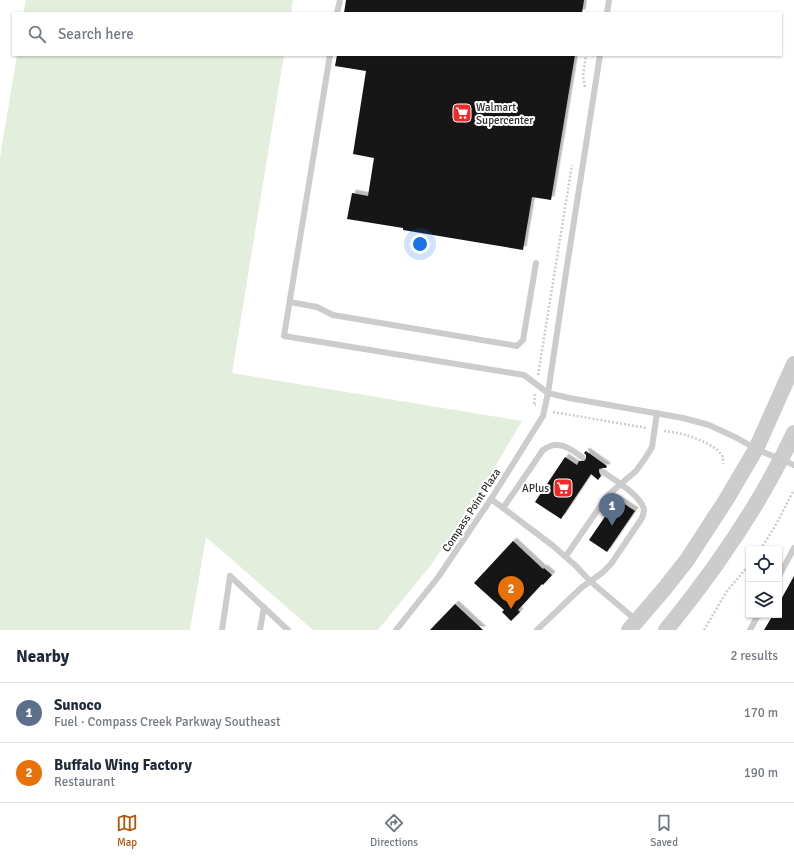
<!DOCTYPE html>
<html lang="en">
<head>
<meta charset="utf-8">
<style>
  :root { --surface:#fff; --page:#f6f6f7; --text:#1f2937; --muted:#747a83; --line:#e0e1e3; --accent:#b45309 }
  body { margin:0; font-family:Signika,sans-serif; background:var(--page); color:var(--text) }
  .controls { position:absolute; right:12px; bottom:12px; display:grid; overflow:hidden; border-radius:0px; box-shadow:0 1px 3px #0004 }
  .controls button { width:36px; height:36px; display:grid; place-items:center; padding:0; border:0; border-bottom:1px solid var(--line); background:var(--surface); color:var(--text); font:20px sans-serif }
  .you { position:absolute; left:420px; top:244px; width:14px; height:14px; margin:-10px; border:3px solid #fff; border-radius:50%; background:#1a73e8; box-shadow:0 0 0 6px #1a73e833 }
  .badge { display:grid; place-items:center; width:26px; height:26px; border-radius:50%; background:var(--accent); color:#fff; font-size:13px; font-weight:700 }
  .pin { position:absolute; translate:-50% -33px; filter:drop-shadow(0 1px 2px #0008) }
  .pin::after { content:''; position:absolute; top:21px; width:14px; height:12px; background:inherit; clip-path:polygon(0 0,100% 0,50% 100%) }
  .list { margin:0; padding:0; list-style:none }
  h2 { display:flex; justify-content:space-between; align-items:center; height:52px; margin:0; padding:0 16px; font-size:17px }
  h2 small { font-size:13px; font-weight:400; color:var(--muted) }
  .list li { display:grid; grid-template-columns:26px 1fr auto; gap:12px; align-items:center; box-sizing:border-box; height:60px; padding:0 16px; border-top:1px solid var(--line) }
  .list b { display:block; font-size:15px; white-space:nowrap }
  .list p { margin:0; font-size:13px; white-space:nowrap; color:var(--muted) }
  .list em { font-size:13px; font-style:normal; color:var(--muted) }
  .icon { flex:none; width:22px; height:22px; fill:none; stroke:currentColor; stroke-width:2; stroke-linecap:round; stroke-linejoin:round }
  .map { position:relative; flex:none; width:794px; height:630px; overflow:hidden }
  .search { position:absolute; background:var(--surface); box-shadow:0 1px 3px #0004; left:12px; right:12px; top:12px; height:44px; display:flex; align-items:center; gap:10px; box-sizing:border-box; padding:0 14px; border-radius:0px; color:var(--muted); font-size:15px }
  .sheet { height:172px; background:var(--surface) }
  nav { display:flex; justify-content:space-around; align-items:center; box-sizing:border-box; height:56px; border-top:1px solid var(--line); background:var(--surface); font-size:11px; color:var(--muted) }
  nav a { display:grid; justify-items:center; gap:2px }
  nav .on { color:var(--accent) }
  .map>svg:first-child { display:block }
  .green { fill:#e4eedc }
  .building { fill:#161616; filter:url(#shadow) }
  .lines { fill:none; stroke-linecap:round; stroke-linejoin:round }
  .path { stroke:#ccc; stroke-width:2.5; stroke-dasharray:2 2; stroke-linecap:butt }
  .service { stroke:#ccc; stroke-width:6 }
  .tertiary { stroke:#ccc; stroke-width:16 }
  .labels { text-anchor:middle; stroke-width:4; stroke-linejoin:round; paint-order:stroke }
  .poi-label { font-size:11px; fill:#2f2f2f; stroke:#fff; text-anchor:start }
  .street-label { font-size:11px; fill:#2f2f2f; stroke:#fff }
</style>
</head>
<body>
<div class="map">
<svg width="794" height="630" viewBox="0 0 794 630">
  <defs>
    <filter id="shadow"><feDropShadow dx="3.5" dy="-3.5" stdDeviation="0" flood-color="#0004"/></filter>
  </defs>
  <rect width="100%" height="100%" fill="#fff"/>
  <g class="green">
    <path d="M26 0H293L291 13H23Z"/>
    <path d="M17 55H284L232 373 522 421 483 487 431 565 378 630H313L206 537 190 630H0V157Z"/>
  </g>
  <g class="building">
    <path d="M346 0H584L582 13H344Z"/>
    <path d="M337 55H575L551 200 532 197 523 250 403 230V228L347 219 352 193 368 196 374 158 353 154 366 71 335 66Z"/>
    <path d="M586 451 607 466 606 468H603L599 469V472L601 476 598 480 591 474 561 519 535 502 565 457 577 465 579 461H584L586 459V455L584 453Z"/>
    <path d="M617 499 635 511 607 552 589 540Z"/>
    <path d="M513 541 543 569 544 568 552 575 543 585 542 584 518 610 520 612 511 621 502 612 504 610 474 583Z"/>
    <path d="M794 576V630H764L773 615H779V603Z"/>
    <path d="M455 604 483 630H430Z"/>
  </g>
  <g class="lines">
    <g class="path">
      <path d="M585 87 583 76 586 55"/>
      <path d="M538 375 572 165"/>
      <path d="M535 394 534 405H536"/>
      <path d="M553 412 647 428"/>
      <path d="M664 431C671 432 679 433 686 435 696 438 720 447 723 458 723 459 723 463 723 464"/>
      <path d="M760 549C774 531 783 510 794 490"/>
      <path d="M704 630 727 591 749 565"/>
    </g>
    <g class="service">
      <path d="M337 13 340 0"/>
      <path d="M607 13 609 0"/>
      <path d="M330 55 284 336 524 375 548 393 569 398 683 418 709 425 737 438 756 449 794 465"/>
      <path d="M290 302 317 307 333 315 517 346 523 340 536 263"/>
      <path d="M491 499 552 545 576 566 590 581 636 620"/>
      <path d="M503 508 543 450C558 439 569 448 582 457"/>
      <path d="M566 556 608 495 636 471 646 457 652 447 657 413"/>
      <path d="M230 576 288 630"/>
      <path d="M779 576 794 548"/>
      <path d="M222 630 230 576"/>
      <path d="M260 630 264 607"/>
      <path d="M396 630 439 576 491 499 543 416 548 393 567 266 600 55"/>
      <path d="M537 630 582 587 602 573 611 564 642 518C643 515 644 511 644 509 640 495 615 480 603 472"/>
      <path d="M750 630 758 615"/>
    </g>
    <g class="tertiary">
      <path d="M629 630 665 588 687 560 726 500 756 449 794 364"/>
      <path d="M666 630C716 569 760 505 794 433"/>
    </g>
  </g>
  <defs>
    <symbol id="supermarket-square" viewBox="-11 -11 22 22"><rect x="-9" y="-9" width="18" height="18" rx="4" fill="#f32925" stroke="#fff"/><path d="M-6-5.5h2.5l.6 2H6L4.5 2H-2.5L-4.4-4H-6ZM-1.5 3.2a1.3 1.3 0 1 0 .1 0ZM3 3.2a1.3 1.3 0 1 0 .1 0Z" fill="#fff"/></symbol>
  </defs>
  <g fill-rule="evenodd">
    <use href="#supermarket-square" x="451" y="102" width="22" height="22"/>
    <use href="#supermarket-square" x="552" y="477" width="22" height="22"/>
  </g>
  <g class="labels">
    <g class="poi-label">
      <text x="476" y="111">Walmart<tspan x="476" dy="13">Supercenter</tspan></text>
      <text x="549" y="492" text-anchor="end">APlus</text>
    </g>
    <g class="street-label">
      <text transform="translate(471 510) rotate(-57)" y="4">Compass Point Plaza</text>
    </g>
  </g>
</svg>
<div class="controls">
<button><svg class="icon" aria-label="locate" viewBox="0 0 24 24"><circle cx="12" cy="12" r="6"/><path d="M12 2v4M12 18v4M2 12h4M18 12h4"/></svg></button>
<button><svg class="icon" aria-label="layers" viewBox="0 0 24 24"><path d="M12 4l9 5-9 5-9-5zM3 14l9 5 9-5"/></svg></button>
</div>
<div class="you"></div>
<div class="pin badge" style="left:612px;top:526px;background:#5c6f8a">1</div>
<div class="pin badge" style="left:511px;top:609px;background:#e8710a">2</div>
<div class="search"><svg class="icon" aria-label="search" viewBox="0 0 24 24"><circle cx="10" cy="10" r="6"/><path d="M15 15l6 6"/></svg>Search here</div>
</div>
<section class="sheet">
<h2>Nearby<small>2 results</small></h2>
<ul class="list">
<li><span class="badge" style="background:#5c6f8a">1</span><div><b>Sunoco</b><p>Fuel · Compass Creek Parkway Southeast</p></div><em>170 m</em></li>
<li><span class="badge" style="background:#e8710a">2</span><div><b>Buffalo Wing Factory</b><p>Restaurant</p></div><em>190 m</em></li>
</ul>
</section>
<nav>
<a class="on"><svg class="icon" aria-label="map" viewBox="0 0 24 24"><path d="M3 6l6-2 6 2 6-2v14l-6 2-6-2-6 2zM9 4v14M15 6v14"/></svg>Map</a>
<a><svg class="icon" aria-label="directions" viewBox="0 0 24 24"><path d="M12 3l9 9-9 9-9-9zM9 14v-3h6M13 9l2 2-2 2"/></svg>Directions</a>
<a><svg class="icon" aria-label="saved" viewBox="0 0 24 24"><path d="M7 4h10v16l-5-4-5 4z"/></svg>Saved</a>
</nav>
</body>
</html>
